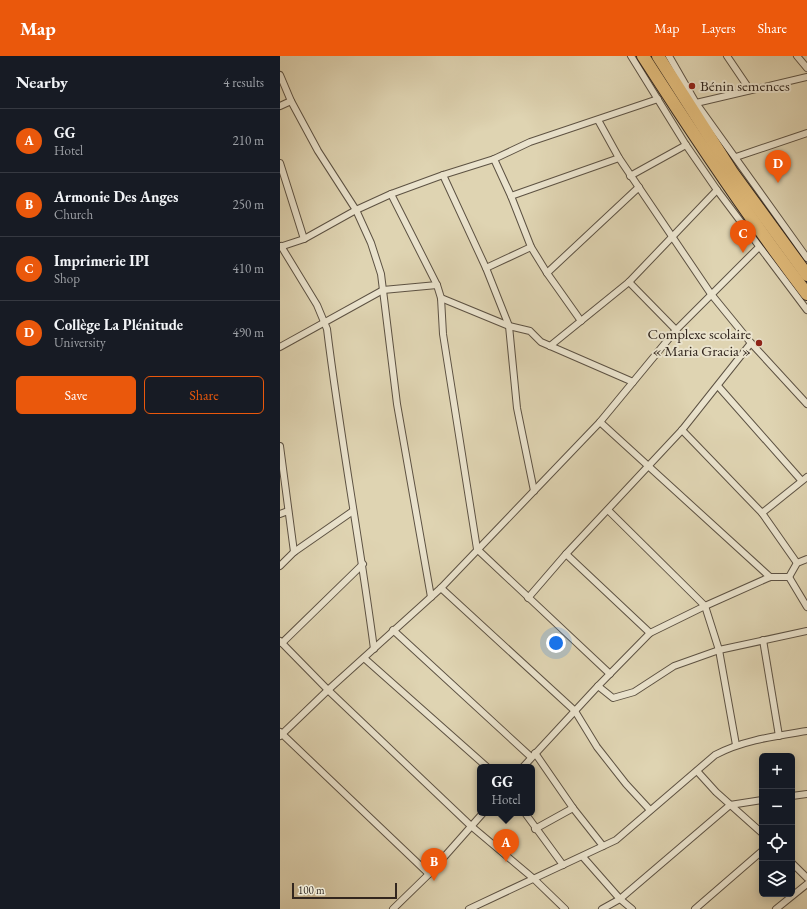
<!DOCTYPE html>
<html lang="en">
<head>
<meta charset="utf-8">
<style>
  :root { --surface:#171b24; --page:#20242c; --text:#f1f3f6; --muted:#9ea1a6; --line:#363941; --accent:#ea580c }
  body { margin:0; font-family:"EB Garamond",serif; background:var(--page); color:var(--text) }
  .controls { position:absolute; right:12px; bottom:12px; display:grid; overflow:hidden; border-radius:6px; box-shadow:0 2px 10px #0003 }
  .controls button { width:36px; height:36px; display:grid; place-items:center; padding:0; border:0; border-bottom:1px solid var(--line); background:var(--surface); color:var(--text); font:20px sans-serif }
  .scale { position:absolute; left:12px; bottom:10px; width:105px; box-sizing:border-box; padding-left:4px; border:2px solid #32261e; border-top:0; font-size:11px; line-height:14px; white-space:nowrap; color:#32261e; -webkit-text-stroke:3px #eae3cd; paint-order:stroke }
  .you { position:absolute; left:276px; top:587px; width:14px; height:14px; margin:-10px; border:3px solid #fff; border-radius:50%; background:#1a73e8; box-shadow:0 0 0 6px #1a73e833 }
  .badge { display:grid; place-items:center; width:26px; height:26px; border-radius:50%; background:var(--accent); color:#fff; font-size:13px; font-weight:700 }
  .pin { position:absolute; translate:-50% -33px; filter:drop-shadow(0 1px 2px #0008) }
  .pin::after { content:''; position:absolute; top:21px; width:14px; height:12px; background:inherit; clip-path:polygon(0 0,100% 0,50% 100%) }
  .popup { position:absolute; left:197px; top:708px; width:58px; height:52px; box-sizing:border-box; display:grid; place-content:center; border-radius:6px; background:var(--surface); filter:drop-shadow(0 1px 3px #0005); font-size:13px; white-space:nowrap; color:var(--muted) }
  .popup b { font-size:15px; color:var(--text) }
  .popup::after { content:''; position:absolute; left:50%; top:100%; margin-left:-8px; border:8px solid transparent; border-top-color:var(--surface) }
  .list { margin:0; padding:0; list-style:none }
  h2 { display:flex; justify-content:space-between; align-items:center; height:52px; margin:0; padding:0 16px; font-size:17px }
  h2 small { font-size:13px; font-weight:400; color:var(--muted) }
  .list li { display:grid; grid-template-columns:26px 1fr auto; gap:12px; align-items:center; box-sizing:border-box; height:64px; padding:0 16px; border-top:1px solid var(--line) }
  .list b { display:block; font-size:15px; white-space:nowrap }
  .list p { margin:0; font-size:13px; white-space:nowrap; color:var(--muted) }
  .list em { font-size:13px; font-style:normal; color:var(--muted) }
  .actions { display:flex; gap:8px; padding:12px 16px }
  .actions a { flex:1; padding:9px 0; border:1px solid var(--accent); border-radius:6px; text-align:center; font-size:14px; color:var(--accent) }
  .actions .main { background:var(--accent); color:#fff }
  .icon { flex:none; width:22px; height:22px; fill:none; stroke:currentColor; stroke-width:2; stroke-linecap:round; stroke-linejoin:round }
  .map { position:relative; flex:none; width:527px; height:853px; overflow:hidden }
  header { display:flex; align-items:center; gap:24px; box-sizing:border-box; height:56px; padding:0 20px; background:var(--accent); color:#fff }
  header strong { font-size:19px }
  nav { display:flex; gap:22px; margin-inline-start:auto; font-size:14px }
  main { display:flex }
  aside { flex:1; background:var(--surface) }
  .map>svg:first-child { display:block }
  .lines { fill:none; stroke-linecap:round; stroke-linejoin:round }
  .street-casing { stroke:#5d5243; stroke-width:8 }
  .highway-casing { stroke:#32261e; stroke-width:14 }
  .street { stroke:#eae3cd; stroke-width:6 }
  .highway { stroke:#e0ba79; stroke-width:12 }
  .poi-dot { fill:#8f2418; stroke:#eae3cd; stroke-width:1.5 }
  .labels { text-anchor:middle; stroke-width:4; stroke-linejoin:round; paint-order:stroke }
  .poi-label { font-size:15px; fill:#32261e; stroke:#eae3cd; text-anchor:start }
</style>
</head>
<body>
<header>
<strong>Map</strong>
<nav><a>Map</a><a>Layers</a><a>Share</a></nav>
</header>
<main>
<aside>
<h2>Nearby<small>4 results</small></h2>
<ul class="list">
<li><span class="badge">A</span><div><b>GG</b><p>Hotel</p></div><em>210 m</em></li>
<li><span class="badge">B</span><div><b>Armonie Des Anges</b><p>Church</p></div><em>250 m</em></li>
<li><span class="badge">C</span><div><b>Imprimerie IPI</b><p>Shop</p></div><em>410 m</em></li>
<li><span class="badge">D</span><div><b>Collège La Plénitude</b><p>University</p></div><em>490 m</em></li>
</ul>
<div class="actions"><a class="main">Save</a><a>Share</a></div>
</aside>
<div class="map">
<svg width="527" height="853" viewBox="0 0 527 853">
  <rect width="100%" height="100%" fill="#dfd4b2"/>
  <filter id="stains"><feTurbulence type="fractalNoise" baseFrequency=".005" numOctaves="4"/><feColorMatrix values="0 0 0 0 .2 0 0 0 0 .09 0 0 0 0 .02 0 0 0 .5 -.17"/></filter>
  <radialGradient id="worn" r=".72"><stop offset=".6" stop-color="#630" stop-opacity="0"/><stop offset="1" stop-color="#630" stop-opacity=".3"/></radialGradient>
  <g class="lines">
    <defs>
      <g id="street">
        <path d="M351 0 406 89 437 134 527 254"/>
        <path d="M389 0 416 47 527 202"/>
        <path d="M447 0 470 34"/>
        <path d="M517 0 527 12"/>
        <path d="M0 19 11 45 38 95 76 154 91 187 101 218 117 348 151 541"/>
        <path d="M416 47 527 21"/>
        <path d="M0 50 11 45"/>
        <path d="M318 64 339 102 431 238 471 287 527 348"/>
        <path d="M456 101 527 77"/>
        <path d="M214 103 231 140 251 191 267 217 301 265"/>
        <path d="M0 107 24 183"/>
        <path d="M163 119 206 212 229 270 237 352 254 435"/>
        <path d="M350 120 406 89"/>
        <path d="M111 138 157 229 161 242 163 278 197 493 330 618"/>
        <path d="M231 140 339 102"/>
        <path d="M1 190 37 249 47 273C60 380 80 486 94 593"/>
        <path d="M0 191 24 183 76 154 111 138 163 119 214 103 250 86 378 43"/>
        <path d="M206 212 251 191"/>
        <path d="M267 217 359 131"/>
        <path d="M349 226 396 274"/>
        <path d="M161 242 229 270 250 275 261 286 353 326"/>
        <path d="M270 290 349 226 437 134"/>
        <path d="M0 291 103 234 157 229"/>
        <path d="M438 330 521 424"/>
        <path d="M320 366 490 521"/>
        <path d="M402 374 482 457 517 507"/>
        <path d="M0 390 14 496"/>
        <path d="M328 454 425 550 439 594 456 689"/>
        <path d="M482 457 527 421"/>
        <path d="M0 458 8 455"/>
        <path d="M286 498 370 577"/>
        <path d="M0 510 14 496 73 455"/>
        <path d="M509 521 527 551"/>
        <path d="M509 521 517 507 527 503"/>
        <path d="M161 532 295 655 317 691 346 728 370 754"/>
        <path d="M248 542 286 498 402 374 471 287"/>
        <path d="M113 574 251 701"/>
        <path d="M483 584 499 680"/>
        <path d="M0 585 48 634 191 770 254 823 285 853"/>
        <path d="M2 587 83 508"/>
        <path d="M84 602 207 711"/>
        <path d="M318 630 333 642 354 636 394 610 439 594 527 575"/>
        <path d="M0 676 149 818"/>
        <path d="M0 680 48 634 161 532 320 366 396 274 479 191"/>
        <path d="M255 697 293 752 323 790"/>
        <path d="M243 711 318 630 370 577 425 550 490 521H509"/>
        <path d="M417 715 436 736 482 777"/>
        <path d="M512 740 527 738"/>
        <path d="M245 757 283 809"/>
        <path d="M255 773 293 752"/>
        <path d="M303 801 340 843 352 853"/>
        <path d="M512 807 527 822"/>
        <path d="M113 853 149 818 203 757"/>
        <path d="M189 853 336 784 435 699C463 684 496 680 527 675"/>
        <path d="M322 853 340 843 450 749 482 744"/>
        <path d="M415 853 482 795"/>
        <path d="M496 853 527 828"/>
      </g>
      <g id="highway">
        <path d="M363 0C415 81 468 161 527 238"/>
        <path d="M378 0 452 116 527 219"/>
      </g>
    </defs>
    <use href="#street" class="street-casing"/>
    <use href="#highway" class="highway-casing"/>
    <use href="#street" class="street"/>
    <use href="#highway" class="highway"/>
  </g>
  <g class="poi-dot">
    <circle cx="412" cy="30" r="4"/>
    <circle cx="479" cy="287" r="4"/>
  </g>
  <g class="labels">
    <g class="poi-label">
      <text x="420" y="35">Bénin semences</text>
      <text x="471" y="283" text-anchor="end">Complexe scolaire<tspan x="471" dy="17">« Maria Gracia »</tspan></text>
    </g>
  </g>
  <rect width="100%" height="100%" filter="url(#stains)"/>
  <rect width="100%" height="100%" fill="url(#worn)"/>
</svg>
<div class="controls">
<button>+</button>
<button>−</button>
<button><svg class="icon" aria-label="locate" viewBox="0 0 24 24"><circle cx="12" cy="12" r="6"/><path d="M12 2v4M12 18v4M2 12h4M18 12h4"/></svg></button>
<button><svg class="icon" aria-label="layers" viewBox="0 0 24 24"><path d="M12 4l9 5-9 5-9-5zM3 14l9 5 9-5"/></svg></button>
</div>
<div class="scale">100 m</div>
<div class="you"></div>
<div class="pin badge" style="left:226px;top:806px">A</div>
<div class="popup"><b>GG</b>Hotel</div>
<div class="pin badge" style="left:154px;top:825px">B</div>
<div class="pin badge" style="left:463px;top:197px">C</div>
<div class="pin badge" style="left:498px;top:127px">D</div>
</div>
</main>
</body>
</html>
